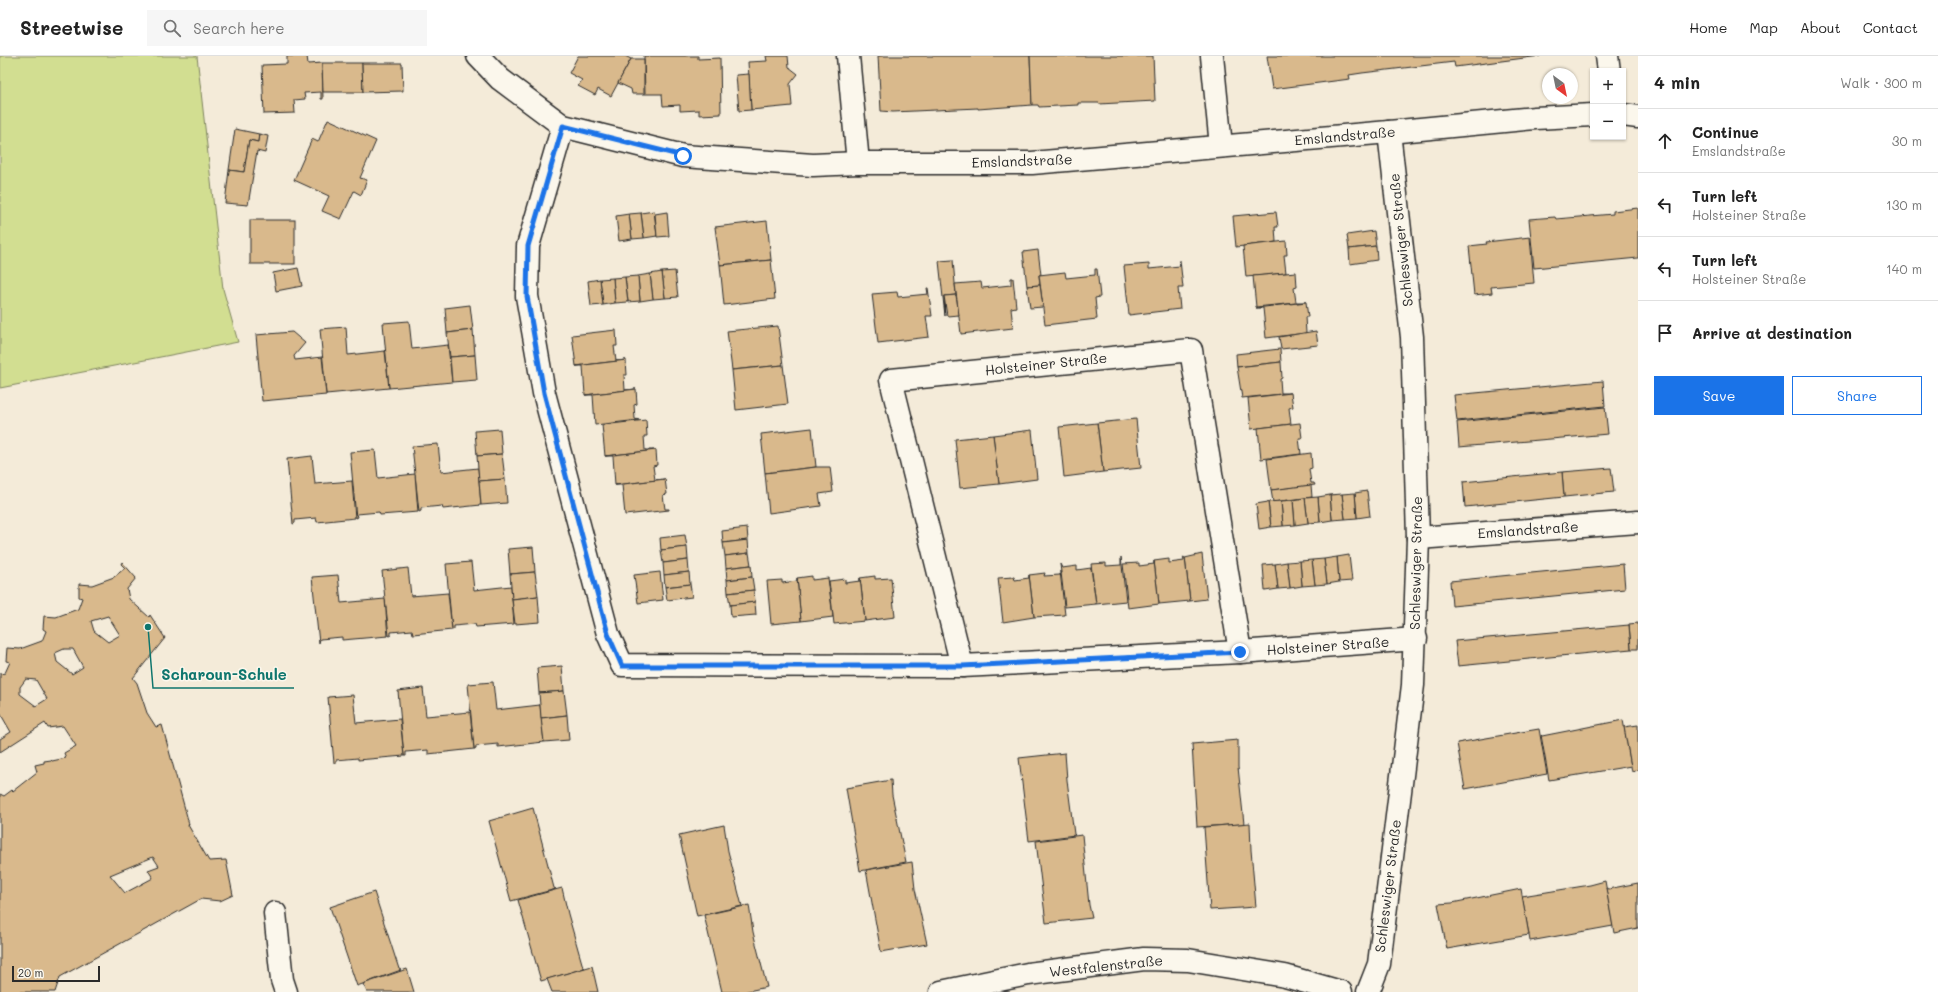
<!DOCTYPE html>
<html lang="en">
<head>
<meta charset="utf-8">
<style>
  :root { --surface:#fff; --page:#f6f6f6; --text:#222; --muted:#767676; --line:#e0e0e0; --accent:#1a73e8 }
  body { margin:0; font-family:Mali,sans-serif; background:var(--page); color:var(--text) }
  .controls { position:absolute; right:12px; top:12px; display:grid; overflow:hidden; border-radius:0px; box-shadow:0 1px 3px #0004 }
  .controls button { width:36px; height:36px; display:grid; place-items:center; padding:0; border:0; border-bottom:1px solid var(--line); background:var(--surface); color:var(--text); font:20px sans-serif }
  .compass { position:absolute; left:1542px; top:12px; width:36px; height:36px; border-radius:50%; background:var(--surface); box-shadow:0 1px 3px #0004; rotate:147deg }
  .scale { position:absolute; left:12px; bottom:10px; width:88px; box-sizing:border-box; padding-left:4px; border:2px solid #2b2b2b; border-top:0; font-size:11px; line-height:14px; white-space:nowrap; color:#2b2b2b; -webkit-text-stroke:3px #fbf7ec; paint-order:stroke }
  .stop { position:absolute; width:12px; height:12px; margin:-9px; border:3px solid #1a73e8; border-radius:50%; background:#fff }
  .stop.end { background:#1a73e8; border-color:#fff; box-shadow:0 1px 4px #0008 }
  .list { margin:0; padding:0; list-style:none }
  h2 { display:flex; justify-content:space-between; align-items:center; height:52px; margin:0; padding:0 16px; font-size:17px }
  h2 small { font-size:13px; font-weight:400; color:var(--muted) }
  .list li { display:grid; grid-template-columns:26px 1fr auto; gap:12px; align-items:center; box-sizing:border-box; height:64px; padding:0 16px; border-top:1px solid var(--line) }
  .list b { display:block; font-size:15px; white-space:nowrap }
  .list p { margin:0; font-size:13px; white-space:nowrap; color:var(--muted) }
  .list em { font-size:13px; font-style:normal; color:var(--muted) }
  .actions { display:flex; gap:8px; padding:12px 16px }
  .actions a { flex:1; padding:9px 0; border:1px solid var(--accent); border-radius:0px; text-align:center; font-size:14px; color:var(--accent) }
  .actions .main { background:var(--accent); color:#fff }
  .icon { flex:none; width:22px; height:22px; fill:none; stroke:currentColor; stroke-width:2; stroke-linecap:round; stroke-linejoin:round }
  .map { position:relative; flex:none; width:1638px; height:936px; overflow:hidden }
  header { display:flex; align-items:center; gap:24px; box-sizing:border-box; height:56px; padding:0 20px; background:var(--surface); border-bottom:1px solid var(--line) }
  header strong { font-size:19px }
  nav { display:flex; gap:22px; margin-inline-start:auto; font-size:14px }
  .search { width:280px; height:36px; background:var(--page); display:flex; align-items:center; gap:10px; box-sizing:border-box; padding:0 14px; border-radius:0px; color:var(--muted); font-size:15px }
  main { display:flex }
  aside { flex:1; background:var(--surface) }
  .map>svg:first-child { display:block }
  .green { fill:#d2de91; stroke:#7e845e }
  .building { fill:#d9b98c; stroke:#2b2b2b; fill-rule:evenodd }
  .lines { fill:none; stroke-linecap:round; stroke-linejoin:round }
  .minor-casing { stroke:#2b2b2b; stroke-width:25 }
  .minor { stroke:#fbf7ec; stroke-width:22 }
  .route { stroke:#1a73e8; stroke-width:5 }
  .labels { text-anchor:middle; stroke-width:3; stroke-linejoin:round; paint-order:stroke }
  .street-label { font-size:14px; fill:#2b2b2b; stroke:#fbf7ec }
  .leader { fill:none; stroke:#0f766e; stroke-width:1.5 }
  .callout-dot { fill:#0f766e; stroke:#fbf7ec; stroke-width:1.5 }
  .callout-label { font-size:15px; text-anchor:middle; font-weight:bold; fill:#0f766e; stroke:#fbf7ec; stroke-width:3; stroke-linejoin:round; paint-order:stroke }
</style>
</head>
<body>
<header>
<strong>Streetwise</strong>
<div class="search"><svg class="icon" aria-label="search" viewBox="0 0 24 24"><circle cx="10" cy="10" r="6"/><path d="M15 15l6 6"/></svg>Search here</div>
<nav><a>Home</a><a>Map</a><a>About</a><a>Contact</a></nav>
</header>
<main>
<div class="map">
<svg width="1638" height="936" viewBox="0 0 1638 936">
  <rect width="100%" height="100%" fill="#f4ebd9"/>
  <filter id="ink" filterUnits="userSpaceOnUse"><feTurbulence type="fractalNoise" baseFrequency=".025" numOctaves="2"/><feDisplacementMap in="SourceGraphic" scale="8" xChannelSelector="R" yChannelSelector="G"/><feConvolveMatrix kernelMatrix="1 2 1 2 8 2 1 2 1" color-interpolation-filters="sRGB"/></filter>
  <g filter="url(#ink)">
    <path class="green" d="M0 0H197L223 233 238 286 0 332Z"/>
    <g class="building">
      <path d="M287 0H307L308 8 322 7 323 43H321V36L304 37 305 43 294 44 295 57 264 58 262 9 287 8Z"/>
      <path d="M578 0H625L631 3 611 40 598 33 595 39 578 30 582 24 569 17Z"/>
      <path d="M644 0H698V3L720 2 721 58 699 59V54L680 55V49L663 50 662 38H645Z"/>
      <path d="M766 0H788L789 11 798 18 790 28 792 50 751 54 748 6 767 5Z"/>
      <path d="M878 0H1030L1032 49 978 53V52L893 56 881 55Z"/>
      <path d="M1030 0H1153L1155 45 1099 48V47H1078V49L1039 51 1038 49H1032Z"/>
      <path d="M1267 0H1540L1455 11 1454 6 1362 17 1349 19 1350 23 1272 33Z"/>
      <path d="M631 3H644V38H632L631 33 618 27Z"/>
      <path d="M322 7H362L363 36H323Z"/>
      <path d="M362 7H402L403 35 363 36Z"/>
      <path d="M749 18 751 54 739 55 736 19Z"/>
      <path d="M328 63 376 85 360 122 367 124 361 139 354 135 341 163 322 155 329 140 294 124 312 83 318 86Z"/>
      <path d="M235 73 259 78 258 86 249 84 244 116 229 114Z"/>
      <path d="M259 78 268 80 265 97 257 95 248 149 225 147 229 114 244 116 249 84 258 86Z"/>
      <path d="M1638 152V202L1534 212 1529 163 1555 161 1556 163 1613 158V155Z"/>
      <path d="M654 155 657 180 644 182 641 157Z"/>
      <path d="M667 156 669 180 657 181 655 158Z"/>
      <path d="M1276 156 1278 171H1275L1276 186 1236 191 1233 160Z"/>
      <path d="M641 157 644 182 632 183 629 158Z"/>
      <path d="M629 158 632 183 619 185 616 160Z"/>
      <rect x="250" y="164" width="45" height="44"/>
      <path d="M767 165 771 204 720 209 715 171Z"/>
      <path d="M1374 175 1376 190 1349 193 1347 179Z"/>
      <path d="M1530 181 1534 227 1491 231 1492 237 1474 239 1469 190 1487 188 1486 186Z"/>
      <path d="M1286 185 1287 199H1284L1286 217 1246 221 1243 190Z"/>
      <path d="M1376 190 1377 204 1350 208 1349 193Z"/>
      <path d="M1038 194 1041 219H1039L1040 229 1027 230 1023 196Z"/>
      <path d="M771 204 775 243 724 249 720 209Z"/>
      <path d="M953 204 956 239 944 240 945 260 939 205Z"/>
      <path d="M1179 204H1180L1183 232H1178L1180 253 1129 259 1124 210 1149 208V213L1180 210Z"/>
      <path d="M298 212 302 230 276 235 273 217Z"/>
      <path d="M1095 213H1097L1100 241 1095 242 1097 263 1045 269 1039 219 1065 216 1066 222 1095 219Z"/>
      <path d="M675 215 678 241 665 242 662 216Z"/>
      <path d="M662 216 665 242 653 243 650 218Z"/>
      <path d="M1296 216 1297 231 1294 232 1296 246H1306L1256 251 1253 220Z"/>
      <path d="M650 218 653 243 640 245 638 220Z"/>
      <path d="M638 220 640 245 628 246 625 221Z"/>
      <path d="M625 221 628 246 615 247 613 222Z"/>
      <path d="M613 222 615 247 603 249 600 223Z"/>
      <path d="M1011 222H1013L1016 251 1011 252 1013 272 961 278 955 228 981 226 982 232 1011 229Z"/>
      <path d="M600 223 603 249 591 250 588 225Z"/>
      <path d="M1040 229 1043 251 1030 252 1027 230Z"/>
      <path d="M927 232H928L932 260H926L929 281 878 287 872 238 897 236 898 241 928 238Z"/>
      <path d="M956 239 959 259 947 260 944 240Z"/>
      <path d="M1306 246 1308 261H1305L1306 277 1266 282 1263 252H1256Z"/>
      <path d="M470 249 473 274 447 277 445 252Z"/>
      <path d="M409 265 412 293 448 289 452 326 389 332 383 267Z"/>
      <path d="M778 270 783 309 732 314 727 275Z"/>
      <path d="M346 271 348 299 385 295 389 332 326 338 320 273Z"/>
      <path d="M473 274 475 299 450 301 447 277Z"/>
      <path d="M616 274 617 290H614L616 305 626 304 576 310 572 279Z"/>
      <path d="M1316 275 1318 289 1281 293 1279 281Z"/>
      <path d="M292 276 305 287 294 300 295 304 322 301 326 339 262 345 256 279Z"/>
      <path d="M1280 293 1281 306 1237 311 1236 298Z"/>
      <path d="M475 299 477 324 452 326 450 301Z"/>
      <path d="M626 304 627 319H624L625 334 636 333 585 339 583 310H576Z"/>
      <path d="M1281 306 1282 322 1280 323 1281 337H1291L1242 342 1237 311Z"/>
      <path d="M783 309 788 348 736 354 732 314Z"/>
      <path d="M1603 325 1605 350 1457 365 1454 339Z"/>
      <path d="M636 333 637 348 634 349 635 363 639 364 595 369 593 339H585Z"/>
      <path d="M1291 337 1293 351 1289 352 1291 368 1251 373 1248 342Z"/>
      <path d="M1605 351 1608 378 1459 391 1457 366Z"/>
      <path d="M1136 363 1141 412 1103 416 1097 367Z"/>
      <path d="M646 364 647 380H644L645 394H656L605 400 602 369Z"/>
      <path d="M1097 367 1103 416 1064 421 1059 371Z"/>
      <path d="M1300 367 1302 382H1299L1301 398 1261 403 1258 372Z"/>
      <path d="M812 372 816 411 765 417 761 378Z"/>
      <path d="M500 373 502 398 477 400 475 375Z"/>
      <path d="M1032 374 1037 423 999 428 993 379Z"/>
      <path d="M993 379 999 428 960 432 955 383Z"/>
      <path d="M438 388 441 416 478 412 481 449 443 453 442 450 421 452V455L419 456 412 390Z"/>
      <path d="M375 394 378 422 415 418 418 456 380 459 379 456 357 458 358 461 356 462 350 396Z"/>
      <path d="M656 394 657 409 653 410 655 424 665 423 615 429 613 400H605Z"/>
      <path d="M1311 397 1312 412 1309 413 1311 427H1314L1315 429 1271 434 1267 403Z"/>
      <path d="M502 398 505 423 479 425 477 400Z"/>
      <path d="M312 400 315 428 352 425 355 462 317 466 316 462 295 464V467L293 468 287 403Z"/>
      <path d="M816 411H830L833 436 819 438 821 450 769 457 765 417Z"/>
      <path d="M1611 412 1614 436 1564 441 1562 416Z"/>
      <path d="M1562 416 1564 441 1465 451 1463 426Z"/>
      <path d="M505 423 507 447 481 449 479 425Z"/>
      <path d="M665 423 667 438 663 439 665 453H669V454L625 459 622 429H615Z"/>
      <path d="M1311 429 1312 441 1273 446 1271 434Z"/>
      <path d="M1367 435 1370 460 1357 462 1355 437Z"/>
      <path d="M1355 437 1357 462 1345 463 1342 438Z"/>
      <path d="M1342 438 1345 463 1332 464 1330 439Z"/>
      <path d="M1330 439 1332 464 1320 466 1318 441Z"/>
      <path d="M1318 441 1320 466 1308 467 1305 442Z"/>
      <path d="M1305 442 1308 467 1295 469 1293 444Z"/>
      <path d="M1293 444 1295 469 1283 470 1281 445Z"/>
      <path d="M1281 445 1283 470 1271 471 1268 446Z"/>
      <path d="M1268 446 1271 471 1259 473 1256 448Z"/>
      <path d="M747 472 748 484 723 487 722 475Z"/>
      <path d="M685 479 687 491 661 494 660 482Z"/>
      <path d="M748 484 749 497 725 500 723 487Z"/>
      <path d="M533 491 535 516 510 518 508 493Z"/>
      <path d="M687 491 688 504 663 507 661 494Z"/>
      <path d="M749 497 751 509 726 512 725 500Z"/>
      <path d="M1202 498 1207 543 1190 545 1185 502Z"/>
      <path d="M1349 499 1352 525 1339 526 1337 501Z"/>
      <path d="M1121 501 1126 545 1096 548 1091 508 1106 507V510L1121 509Z"/>
      <path d="M1183 501 1185 502 1190 545 1159 548 1154 505 1169 503V507L1184 505Z"/>
      <path d="M1337 501 1339 526 1327 528 1324 503Z"/>
      <path d="M1324 503 1327 528 1315 529 1312 504Z"/>
      <path d="M688 504 689 516 664 519 663 507Z"/>
      <path d="M1312 504 1315 529 1302 530 1300 505Z"/>
      <path d="M1154 505 1159 548 1128 552 1123 508 1139 507V510L1154 508Z"/>
      <path d="M1300 505 1302 530 1290 532 1287 506Z"/>
      <path d="M122 506 136 522 127 533 129 543 149 561 150 559 165 582 133 622 137 627 147 657 156 671 162 669 189 768 188 769 209 805 226 804 233 839 220 845 201 843 60 921 55 936H0V738L4 740 12 734 13 735 37 716 35 709 44 707V705L51 704 52 705 66 702 64 697 76 690 63 670 48 672 45 667 0 696V683L11 676 0 657V618L5 617 10 606 6 605 7 592 20 593 42 585 46 575 43 573 44 560 56 561 78 553 82 542 79 541V528L92 529 114 521 125 512 121 508ZM108 560 120 579 108 586 94 575 91 565ZM64 593H73L83 611 72 618 57 606 55 597ZM26 623 36 624 47 643 36 650 20 638V631ZM153 801 159 810 148 814 153 822 125 837 110 819Z"/>
      <path d="M471 506 474 534 511 530 514 568 476 571 475 568 454 570V573L452 574 446 508Z"/>
      <path d="M1287 506 1290 532 1278 533 1275 508Z"/>
      <path d="M1060 508 1062 512 1077 510V514L1091 512 1096 548 1065 551Z"/>
      <path d="M1275 508 1278 533 1265 535 1263 509Z"/>
      <path d="M1623 508 1625 533 1452 550 1450 525Z"/>
      <path d="M751 509 752 521 727 524 726 512Z"/>
      <path d="M408 512 411 540 448 537 452 574 413 578 412 574 391 576V579L389 580 382 515Z"/>
      <path d="M1060 515 1065 559 1034 561 1029 519 1045 517 1044 520 1060 519Z"/>
      <path d="M535 516 538 540 512 543 510 518Z"/>
      <path d="M660 516 663 544 638 547 634 519Z"/>
      <path d="M689 516 690 528 665 531 664 519Z"/>
      <path d="M338 519 341 547 385 543 388 580 342 584V581L320 583 319 587 312 521Z"/>
      <path d="M1029 519 1034 561 1003 566 998 522 1014 521 1015 524 1029 522Z"/>
      <path d="M812 520V524L828 522 833 561 801 565 797 522Z"/>
      <path d="M875 520V523L891 522 895 561 865 565 860 522Z"/>
      <path d="M752 521 754 534 728 537 727 524Z"/>
      <path d="M797 522 801 565 771 568 767 525 782 524V527L797 525Z"/>
      <path d="M860 522 865 565 834 568 829 525 845 523V527L860 525Z"/>
      <path d="M690 528 692 541 667 544 665 531Z"/>
      <path d="M754 534 755 546 730 549 728 537Z"/>
      <path d="M538 540 540 566 515 568 512 543Z"/>
      <path d="M755 546 756 559 731 561 730 549Z"/>
      <path d="M1638 567V593H1631L1629 568Z"/>
      <path d="M1629 569 1631 593 1458 610 1455 585Z"/>
      <path d="M562 610 564 635 539 637 537 612Z"/>
      <path d="M493 626 496 654 540 649 544 686 498 691V688L476 690V693H474L468 628Z"/>
      <path d="M423 632 426 660 470 656 474 693 428 698V694L406 696V700H404L398 635Z"/>
      <path d="M564 635 567 659 541 662 539 637Z"/>
      <path d="M353 639 356 667 400 663 404 700 358 704V702L336 704V707H334L328 641Z"/>
      <path d="M567 659 569 684 544 686 541 662Z"/>
      <path d="M1623 664 1631 710 1549 724 1541 679 1542 680Z"/>
      <path d="M1638 669V714L1632 716 1624 671Z"/>
      <path d="M1539 673 1547 718 1465 733 1457 687Z"/>
      <path d="M1238 684V711L1244 768 1197 771 1192 688Z"/>
      <path d="M1065 697 1067 724 1074 778 1075 779 1029 785 1019 702Z"/>
      <path d="M891 724 892 739 906 806 860 815 846 732Z"/>
      <path d="M533 752 554 832 556 833 511 845 489 765Z"/>
      <path d="M1250 767 1251 794 1256 851 1210 854 1204 771Z"/>
      <path d="M724 769 728 795 742 850 697 860 679 779Z"/>
      <path d="M1082 779 1089 849 1092 862 1046 867 1036 785Z"/>
      <path d="M912 806 915 833 927 888 881 896 866 814Z"/>
      <path d="M1605 825 1613 870 1530 885 1522 840 1590 829Z"/>
      <path d="M1638 827V872L1614 877 1606 832 1608 833Z"/>
      <path d="M562 832 568 858 583 911 585 912 541 925 518 844Z"/>
      <path d="M1521 833 1529 879 1447 893 1438 848 1452 847Z"/>
      <path d="M374 836 399 913 401 914 357 930 330 851Z"/>
      <path d="M749 849 753 876 767 931 743 936H722L704 859Z"/>
      <path d="M592 910 598 936H552L547 923Z"/>
      <path d="M407 913 414 936H367L363 928Z"/>
    </g>
    <g class="lines">
      <defs>
        <g id="minor">
          <path d="M478 0 500 23 563 70 683 100 813 109 858 107H1032L1389 76 1535 62 1593 59"/>
          <path d="M848 0 858 107"/>
          <path d="M1212 0 1221 90"/>
          <path d="M1607 0 1609 15"/>
          <path d="M1623 59 1638 61"/>
          <path d="M563 70 528 190 527 240 544 337 608 578 622 609 962 610 1240 596 1416 583"/>
          <path d="M1418 482 1638 466"/>
          <path d="M962 610 891 324 1191 294 1240 596"/>
          <path d="M275 857 282 924 286 936"/>
          <path d="M941 936 1028 918 1144 903 1188 904 1285 920 1341 936"/>
          <path d="M1368 936 1379 908 1413 629 1418 482 1412 281 1389 76"/>
        </g>
      </defs>
      <use href="#minor" class="minor-casing"/>
      <use href="#minor" class="minor"/>
    </g>
  </g>
  <g class="lines" filter="url(#ink)">
    <path class="route" d="M683 100 563 70 528 190 527 240 544 337 608 578 622 610H962L1240 596"/>
  </g>
  <g class="labels">
    <g class="street-label">
      <text transform="translate(1345 80) rotate(-5)" y="5">Emslandstraße</text>
      <text transform="translate(1022 105) rotate(-2)" y="5">Emslandstraße</text>
      <text transform="translate(1401 184) rotate(-96)" y="5">Schleswiger Straße</text>
      <text transform="translate(1046 308) rotate(-6)" y="5">Holsteiner Straße</text>
      <text transform="translate(1528 474) rotate(-4)" y="5">Emslandstraße</text>
      <text transform="translate(1416 507) rotate(-89)" y="5">Schleswiger Straße</text>
      <text transform="translate(1328 590) rotate(-4)" y="5">Holsteiner Straße</text>
      <text transform="translate(1388 830) rotate(-83)" y="5">Schleswiger Straße</text>
      <text transform="translate(1106 910) rotate(-6)" y="5">Westfalenstraße</text>
    </g>
  </g>
  <path class="leader" d="M148 571L153 632H294"/>
  <circle class="callout-dot" cx="148" cy="571" r="4"/>
  <g class="callout-label">
    <text x="224" y="624">Scharoun-Schule</text>
  </g>
</svg>
<div class="controls">
<button>+</button>
<button>−</button>
</div>
<svg class="compass" viewBox="-18 -18 36 36"><path d="M0-13l5 13h-10z" fill="#e53935"/><path d="M0 13l5-13h-10z" fill="#767676"/></svg>
<div class="scale">20 m</div>
<div class="stop" style="left:683px;top:100px"></div>
<div class="stop end" style="left:1240px;top:596px"></div>
</div>
<aside>
<h2>4 min<small>Walk · 300 m</small></h2>
<ul class="list">
<li><svg class="icon" aria-label="ahead" viewBox="0 0 24 24"><path d="M12 20V5M6 11l6-6 6 6"/></svg><div><b>Continue</b><p>Emslandstraße</p></div><em>30 m</em></li>
<li><svg class="icon" aria-label="left" viewBox="0 0 24 24"><path d="M17 20v-9H6M10 6l-5 5 5 5"/></svg><div><b>Turn left</b><p>Holsteiner Straße</p></div><em>130 m</em></li>
<li><svg class="icon" aria-label="left" viewBox="0 0 24 24"><path d="M17 20v-9H6M10 6l-5 5 5 5"/></svg><div><b>Turn left</b><p>Holsteiner Straße</p></div><em>140 m</em></li>
<li><svg class="icon" aria-label="arrive" viewBox="0 0 24 24"><path d="M6 21V4h12l-3 4 3 4H6"/></svg><div><b>Arrive at destination</b></div></li>
</ul>
<div class="actions"><a class="main">Save</a><a>Share</a></div>
</aside>
</main>
</body>
</html>
